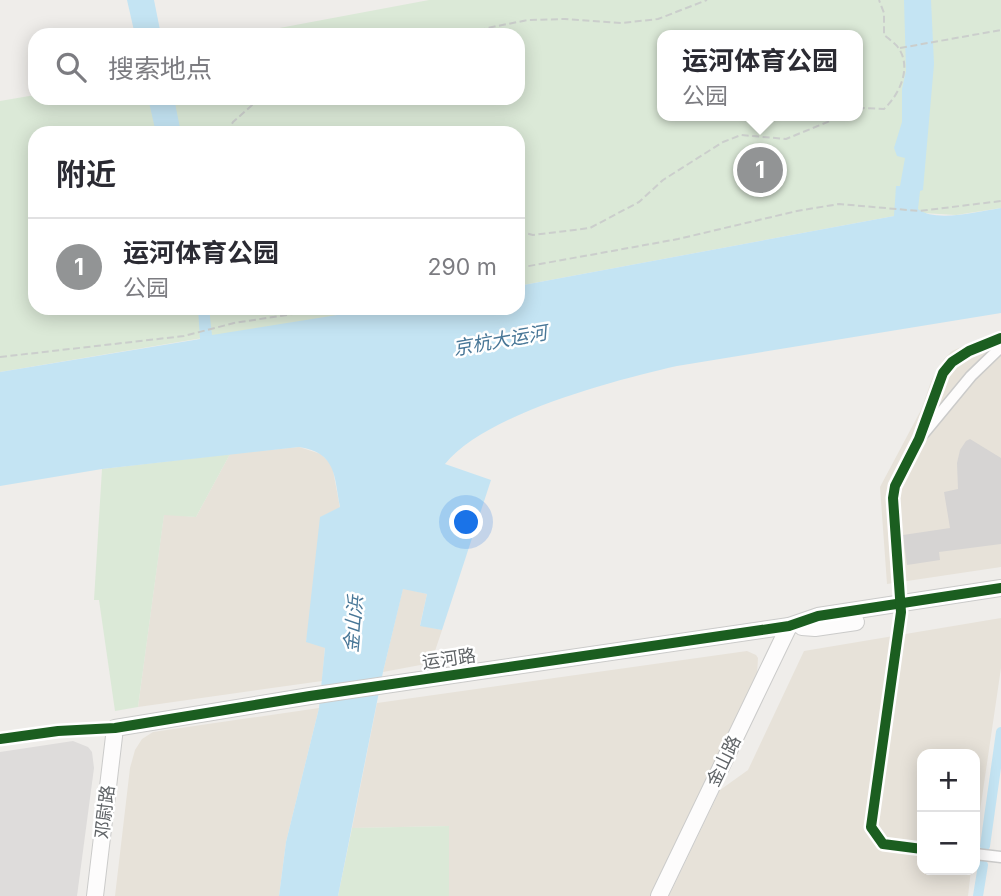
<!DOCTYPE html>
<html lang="zh">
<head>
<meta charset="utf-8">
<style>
  :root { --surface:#fff; --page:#f7f7f7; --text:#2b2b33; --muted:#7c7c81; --line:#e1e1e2; --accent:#929495 }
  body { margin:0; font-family:Inter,"Noto Sans SC",sans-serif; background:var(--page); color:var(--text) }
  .controls { position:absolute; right:21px; bottom:21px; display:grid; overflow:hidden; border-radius:14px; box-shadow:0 4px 18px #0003 }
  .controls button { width:63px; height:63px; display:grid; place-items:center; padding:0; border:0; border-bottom:2px solid var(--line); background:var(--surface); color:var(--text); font:35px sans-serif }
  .you { position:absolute; left:467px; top:523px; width:24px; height:24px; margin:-18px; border:5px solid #fff; border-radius:50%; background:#1a73e8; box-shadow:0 0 0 10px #1a73e833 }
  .badge { display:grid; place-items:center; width:46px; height:46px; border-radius:50%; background:var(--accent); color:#fff; font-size:23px; font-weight:700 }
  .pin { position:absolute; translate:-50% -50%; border:4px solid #fff; box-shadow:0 2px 7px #0006 }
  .popup { position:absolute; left:657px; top:30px; width:206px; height:91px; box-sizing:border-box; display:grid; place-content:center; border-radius:14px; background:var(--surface); filter:drop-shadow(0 2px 5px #0005); font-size:23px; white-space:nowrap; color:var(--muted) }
  .popup b { font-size:26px; color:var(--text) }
  .popup::after { content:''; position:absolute; left:50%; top:100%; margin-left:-14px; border:14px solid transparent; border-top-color:var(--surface) }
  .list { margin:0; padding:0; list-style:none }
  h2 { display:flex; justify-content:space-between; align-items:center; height:91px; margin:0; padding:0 28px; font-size:30px }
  h2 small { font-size:23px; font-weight:400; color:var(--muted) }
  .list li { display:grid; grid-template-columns:46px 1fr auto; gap:21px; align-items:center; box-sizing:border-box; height:98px; padding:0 28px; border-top:2px solid var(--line) }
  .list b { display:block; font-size:26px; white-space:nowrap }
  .list p { margin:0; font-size:23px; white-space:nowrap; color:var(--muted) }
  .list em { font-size:23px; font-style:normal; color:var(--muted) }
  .icon { flex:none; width:38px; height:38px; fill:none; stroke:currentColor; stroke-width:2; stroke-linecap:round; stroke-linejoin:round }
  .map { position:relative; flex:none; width:1001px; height:896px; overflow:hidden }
  .search { position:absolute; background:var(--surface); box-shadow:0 4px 18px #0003; left:28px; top:28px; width:497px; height:77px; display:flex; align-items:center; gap:18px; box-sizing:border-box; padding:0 24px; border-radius:21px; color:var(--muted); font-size:26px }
  .panel { position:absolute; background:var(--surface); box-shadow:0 4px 18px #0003; left:28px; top:126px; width:497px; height:189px; border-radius:21px }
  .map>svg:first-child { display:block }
  .commercial { fill:#e7e2d9 }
  .industrial { fill:#dedcdb }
  .green { fill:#dbe9d7; fill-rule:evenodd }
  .water { fill:#c4e4f3 }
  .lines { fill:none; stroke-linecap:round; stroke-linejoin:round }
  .canal { stroke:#c4e4f3; stroke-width:10 }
  .building { fill:#d6d4d3 }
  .street-casing { stroke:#cbcbca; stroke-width:13 }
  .secondary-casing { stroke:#cbcbca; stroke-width:18 }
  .path { stroke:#cbcecc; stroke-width:2; stroke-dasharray:7 3.5; stroke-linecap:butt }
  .street { stroke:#fdfcfc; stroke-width:10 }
  .secondary { stroke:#fdfcfc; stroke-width:16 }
  .cycleway-casing { stroke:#fff; stroke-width:15 }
  .cycleway { stroke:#1b5e20; stroke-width:10 }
  .labels { text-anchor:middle; stroke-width:5; stroke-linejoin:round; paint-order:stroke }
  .street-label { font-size:18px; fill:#606467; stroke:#fff }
  .water-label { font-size:19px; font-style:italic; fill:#487797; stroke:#fff }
</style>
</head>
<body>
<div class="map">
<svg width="1001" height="896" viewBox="0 0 1001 896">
  <rect width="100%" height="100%" fill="#efedea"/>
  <g class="commercial">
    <path d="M1001 330V567L887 584 880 487 921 410 932 379 944 359 952 351Z"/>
    <path d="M299 447 321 454 332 465 340 508 306 641 325 647 322 681 138 707 164 514 196 517 230 454Z"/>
    <path d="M403 588 427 594 420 625 442 630 431 663 383 672Z"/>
    <path d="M1001 618V668L975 845V754H922V870H971L968 896H669L720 790 748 770 804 651Z"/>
    <path d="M747 651 756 655 758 658 757 675 650 896H449V826L352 828 377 703Z"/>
    <path d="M319 708 286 842 279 896H115L130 768 135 750 142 739 153 732Z"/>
  </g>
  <path class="industrial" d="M73 741 88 747 92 752 94 768 77 896H0V752Z"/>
  <g class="green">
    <path d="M429 0H1001V208L956 215 923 213 894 216 518 286V133H35V308H381L0 372V101L35 95V98H518V35H242ZM662 35H858V116H662Z"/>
    <path d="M230 454 196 517 164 515 138 707 115 711 99 600H94L102 469Z"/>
    <path d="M449 826V896H338L352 828Z"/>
  </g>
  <g class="water">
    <path d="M127 0H154L161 35H135Z"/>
    <path d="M904 0H931L934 64 923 190 920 191 918 209C935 223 980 211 1001 208V313L677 366C615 380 485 414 445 464L491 480 442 630 420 626 427 594 403 589 383 672 338 896H279L286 842 319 708 325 648 306 642 320 517 340 507C334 476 337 453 299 447L102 469 0 486V372L200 339 198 308H209L212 335 381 308H518V286L894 216 896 186H900L905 158 897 156 894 148 902 122V89L906 71Z"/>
    <path d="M148 98H174L181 133H156Z"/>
  </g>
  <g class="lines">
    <g class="canal">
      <path d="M985 846 1001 732"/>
      <path d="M978 896 983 865"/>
    </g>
  </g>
  <path class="building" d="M970 439 1001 458V544L939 552 940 560 907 565 903 535 950 528 944 492 958 489 957 463 960 450 966 441Z"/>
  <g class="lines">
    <defs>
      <g id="street">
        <path d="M924 433 971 376 1001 347"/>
        <path d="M0 739 58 731 115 728"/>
        <path d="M922 849 883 844 871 827 901 612 893 498 895 486 919 439 943 373 952 362 969 351 1001 338"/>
        <path d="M975 854 1001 857"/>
      </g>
      <g id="secondary">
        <path d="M802 627 815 628 856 622"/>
        <path d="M95 896 115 728 310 696 789 626 818 616 1001 588"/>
        <path d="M659 896 789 626"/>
      </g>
    </defs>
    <use href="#street" class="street-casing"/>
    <use href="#secondary" class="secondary-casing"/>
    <g class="path">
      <path d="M469 35 487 28 528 20 565 19 621 23 658 19 707 0"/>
      <path d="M900 48 1001 30"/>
      <path d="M279 98H305"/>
      <path d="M858 110 864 108 884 109C900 94 913 66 897 46 893 42 888 38 884 35V13L879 0"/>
      <path d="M227 133 233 122 259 99 271 98"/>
      <path d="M518 231 533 235 590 228 639 202 663 180 723 142 741 135 786 139 842 116"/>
      <path d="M518 268 678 239 797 211 839 204 919 211 1001 201"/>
      <path d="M0 357 184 336 234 323 293 314 304 308"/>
    </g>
    <use href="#street" class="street"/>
    <use href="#secondary" class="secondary"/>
    <defs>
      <g id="cycleway">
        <path d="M0 739 58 731 115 728 310 696 789 626 818 616 1001 588"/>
        <path d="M922 849 883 844 871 827 901 612 893 498 895 486 919 439 943 373 952 362 969 351 1001 338"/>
      </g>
    </defs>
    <use href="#cycleway" class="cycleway-casing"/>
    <use href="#cycleway" class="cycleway"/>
  </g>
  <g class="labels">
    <g class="street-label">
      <text transform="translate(449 659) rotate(-8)" y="6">运河路</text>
      <text transform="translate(724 761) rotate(-64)" y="6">金山路</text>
      <text transform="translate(105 812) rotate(-83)" y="6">邓尉路</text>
    </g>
    <g class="water-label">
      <text transform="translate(500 340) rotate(-10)" y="7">京杭大运河</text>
      <text transform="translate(353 624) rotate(-85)" y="7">金山浜</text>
    </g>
  </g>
</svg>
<div class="controls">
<button>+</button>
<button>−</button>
</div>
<div class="you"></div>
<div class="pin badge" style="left:760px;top:170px">1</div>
<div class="popup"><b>运河体育公园</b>公园</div>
<div class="search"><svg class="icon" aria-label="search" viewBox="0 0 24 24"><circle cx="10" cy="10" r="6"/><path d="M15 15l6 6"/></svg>搜索地点</div>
<section class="panel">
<h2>附近<small></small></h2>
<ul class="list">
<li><span class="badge">1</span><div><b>运河体育公园</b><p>公园</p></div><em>290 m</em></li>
</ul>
</section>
</div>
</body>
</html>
